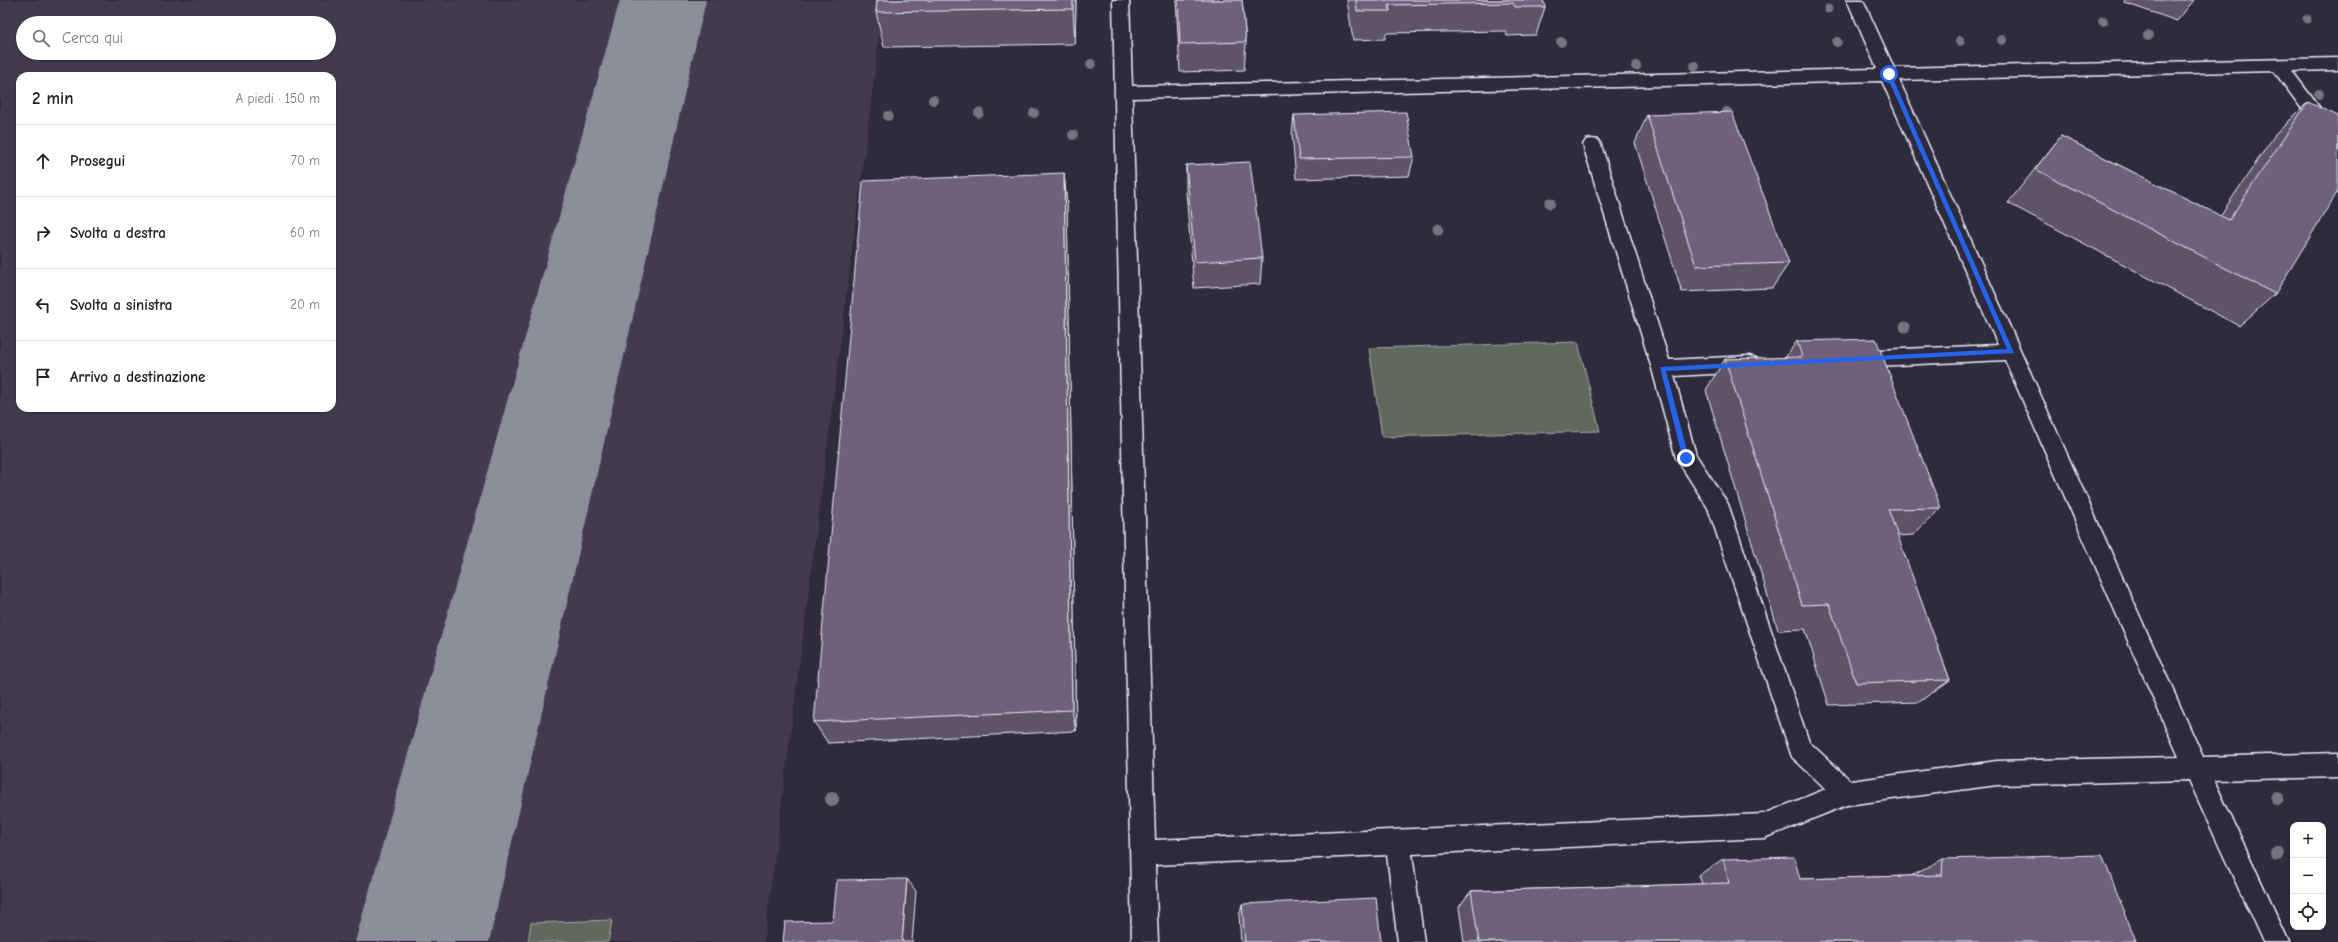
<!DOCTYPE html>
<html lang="it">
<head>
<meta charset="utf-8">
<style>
  :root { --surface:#fff; --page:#f2f2f2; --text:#222; --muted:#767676; --line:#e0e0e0 }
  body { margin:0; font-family:"Comic Neue",sans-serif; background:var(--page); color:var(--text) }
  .controls { position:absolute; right:12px; bottom:12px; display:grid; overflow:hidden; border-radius:8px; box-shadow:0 1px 3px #0004 }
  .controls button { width:36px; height:36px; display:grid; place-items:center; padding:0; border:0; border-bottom:1px solid var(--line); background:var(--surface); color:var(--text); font:20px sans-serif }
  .stop { position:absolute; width:12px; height:12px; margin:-9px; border:3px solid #2563eb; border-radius:50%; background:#fff }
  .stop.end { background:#2563eb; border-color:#fff; box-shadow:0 1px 4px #0008 }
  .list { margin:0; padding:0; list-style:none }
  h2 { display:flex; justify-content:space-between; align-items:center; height:52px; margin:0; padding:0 16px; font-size:17px }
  h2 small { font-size:13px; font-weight:400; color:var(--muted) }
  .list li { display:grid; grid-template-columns:26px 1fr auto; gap:12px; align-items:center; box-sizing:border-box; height:72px; padding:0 16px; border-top:1px solid var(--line) }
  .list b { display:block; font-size:15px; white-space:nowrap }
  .list em { font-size:13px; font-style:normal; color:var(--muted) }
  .icon { flex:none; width:22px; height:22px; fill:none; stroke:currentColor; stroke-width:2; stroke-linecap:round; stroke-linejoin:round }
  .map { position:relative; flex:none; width:2338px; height:942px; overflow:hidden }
  .search { position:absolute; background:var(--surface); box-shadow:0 1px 3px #0004; left:16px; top:16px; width:320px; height:44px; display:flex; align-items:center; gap:10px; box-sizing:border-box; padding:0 14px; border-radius:22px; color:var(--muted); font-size:15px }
  .panel { position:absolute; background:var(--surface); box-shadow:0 1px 3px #0004; left:16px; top:72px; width:320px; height:340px; border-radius:12px }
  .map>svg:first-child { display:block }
  .built { fill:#423a50; fill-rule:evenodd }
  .green { fill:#62695c; stroke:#a5adaa }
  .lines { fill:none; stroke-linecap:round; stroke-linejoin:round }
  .taxiway { fill:#8c8e9a; fill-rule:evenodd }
  .service-casing { stroke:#e8f1f8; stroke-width:3 }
  .service { fill:#2f2a3d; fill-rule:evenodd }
  .tree { fill:#74767d }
  .wall { fill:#5f536b; stroke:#e8f1f8 }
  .shaded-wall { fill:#4e4357; stroke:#e8f1f8 }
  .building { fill:#6f607c; stroke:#e8f1f8 }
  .route { fill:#2563eb }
</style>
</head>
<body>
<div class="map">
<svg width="2338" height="942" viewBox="0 0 2338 942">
  <rect width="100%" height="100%" fill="#2f2a3d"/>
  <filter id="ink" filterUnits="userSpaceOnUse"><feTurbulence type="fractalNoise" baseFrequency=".025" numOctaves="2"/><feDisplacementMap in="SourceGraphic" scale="8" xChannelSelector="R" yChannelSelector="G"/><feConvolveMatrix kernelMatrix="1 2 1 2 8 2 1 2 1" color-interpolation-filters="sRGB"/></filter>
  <g filter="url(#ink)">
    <path class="built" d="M0 0H884L764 942H0ZM23 23H329V53H23ZM20 76H332V408H20Z"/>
    <g class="green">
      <path d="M1578 342 1600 431 1382 437 1369 348Z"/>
      <path d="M612 920 608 942H528L531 923Z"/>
    </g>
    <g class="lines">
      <path class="taxiway" d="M620 0H706L489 942H355Z"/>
      <defs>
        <path id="service" d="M1113 0H1129L1132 86 1877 69 1847 0H1863L1894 68 2338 58V70L2292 71 2338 132V151L2332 150 2274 71 1899 80 2203 757 2338 753V777L2214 780 2289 942H2263L2189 780 1997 785 1847 805 1764 838 1412 854 1424 942H1398L1387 855 1155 865 1158 942H1132ZM1882 81 1998 345 1854 351 1847 353 1844 359 1847 365 1854 367 2005 360 2179 757 1997 761 1851 781 1809 742 1728 504 1696 455 1674 376 1749 372 1756 370 1759 364 1756 358 1749 356 1669 360 1601 145 1598 140 1592 139 1586 140 1583 145 1652 369 1676 458 1708 508 1792 757 1826 789 1764 814 1155 840 1132 98Z"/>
      </defs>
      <use href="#service" class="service-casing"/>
      <use href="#service" class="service"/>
    </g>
    <g class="tree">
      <circle cx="1828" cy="9" r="4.5"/>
      <circle cx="2307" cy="19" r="4.5"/>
      <circle cx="2103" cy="21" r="5"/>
      <circle cx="2148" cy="36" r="5"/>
      <circle cx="2002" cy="40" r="5"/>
      <circle cx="1960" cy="41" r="5"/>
      <circle cx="1561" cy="42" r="5"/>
      <circle cx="1837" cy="42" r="5"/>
      <circle cx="1091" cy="64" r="5"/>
      <circle cx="1636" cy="66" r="5"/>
      <circle cx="1695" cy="66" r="5"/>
      <circle cx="2319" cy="94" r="5"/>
      <circle cx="933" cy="100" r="5"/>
      <circle cx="1727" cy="112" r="5"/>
      <circle cx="979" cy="113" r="5"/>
      <circle cx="1034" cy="113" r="5"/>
      <circle cx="888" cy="116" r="5"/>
      <circle cx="1073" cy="135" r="5"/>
      <circle cx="1550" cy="203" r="5.5"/>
      <circle cx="1438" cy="229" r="5.5"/>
      <circle cx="1905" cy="327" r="5.5"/>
      <circle cx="2277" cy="798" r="7"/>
      <circle cx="832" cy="799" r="7"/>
      <circle cx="2277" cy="853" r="7"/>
    </g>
    <g class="wall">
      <path d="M877 0H1076L1075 44 884 47 876 12Z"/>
      <path d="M1176 0H1242L1246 42 1244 70 1180 72Z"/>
      <path d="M1347 0H1543L1545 7 1536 35 1507 36 1506 31 1386 33 1385 39 1353 40Z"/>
      <path d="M2126 0H2194L2177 21 2125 3Z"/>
      <path d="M2308 102 2275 294 2239 326 2008 203 2061 136 2220 216 2274 136Z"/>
      <path d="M1294 115 1414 157 1409 176 1296 179 1292 134Z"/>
      <path d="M1647 115 1789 263 1772 288 1682 292 1635 143Z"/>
      <path d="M1186 165 1262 258 1260 284 1194 288 1186 192Z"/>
      <path d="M1064 173 1067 206 1076 731 828 743 814 722Z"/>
      <path d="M1797 341 1941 508 1913 535 1897 536 1950 680 1919 702 1829 705 1805 629 1778 630 1706 390 1725 359 1785 358Z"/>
      <path d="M1723 859 1800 879 1911 876 1943 859 2136 941 2132 942H1464L1459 907 1471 891 1702 884 1699 875Z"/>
      <path d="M1242 904 1381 942H1241L1239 916Z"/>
    </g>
    <g class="shaded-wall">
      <path d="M1073 0H1076L1075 44 1073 9Z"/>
      <path d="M1064 173 1067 206 1076 731 1072 710Z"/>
      <path d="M907 879 916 891 912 942H902Z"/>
    </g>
    <g class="building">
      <path d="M877 0H1073V9L876 12Z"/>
      <path d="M1178 0H1242L1246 42 1180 44Z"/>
      <path d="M1356 0H1543L1545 7H1515L1513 3 1389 5 1390 11H1357Z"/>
      <path d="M2308 102 2338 116V191L2275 294 2035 169 2061 136 2229 220Z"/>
      <path d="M1406 112 1414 157 1299 159 1294 115Z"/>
      <path d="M1732 112 1789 263 1696 266 1647 115Z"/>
      <path d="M1250 162 1262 258 1195 262 1186 165Z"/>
      <path d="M1064 173 1072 710 814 722 863 181Z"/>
      <path d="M1876 339 1941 508 1888 509 1950 680 1856 683 1829 604 1802 605 1725 359 1802 357 1797 341Z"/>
      <path d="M2102 855 2136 941 2090 942H1479L1471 891 1729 883 1723 859 1794 857 1800 879 1942 875 1943 859Z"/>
      <path d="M907 879 902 942H783L785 922 833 921 837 880Z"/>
      <path d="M1376 898 1381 942H1245L1242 904Z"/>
    </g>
  </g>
  <path class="route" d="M1889 72 1891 74 2014 353 1666 371 1689 458 1683 460 1660 367 2007 349 1886 74Z"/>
</svg>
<div class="controls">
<button>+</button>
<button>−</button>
<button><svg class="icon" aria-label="locate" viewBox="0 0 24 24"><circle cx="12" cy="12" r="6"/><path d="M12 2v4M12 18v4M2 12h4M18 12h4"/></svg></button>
</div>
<div class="stop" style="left:1889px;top:74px"></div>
<div class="stop end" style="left:1686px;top:458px"></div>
<div class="search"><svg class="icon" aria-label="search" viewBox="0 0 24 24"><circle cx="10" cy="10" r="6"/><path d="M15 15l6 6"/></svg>Cerca qui</div>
<section class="panel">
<h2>2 min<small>A piedi · 150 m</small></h2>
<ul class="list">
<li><svg class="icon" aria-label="ahead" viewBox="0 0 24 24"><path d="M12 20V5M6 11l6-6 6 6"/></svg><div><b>Prosegui</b></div><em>70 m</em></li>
<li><svg class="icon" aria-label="right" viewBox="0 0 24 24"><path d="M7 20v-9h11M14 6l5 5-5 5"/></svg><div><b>Svolta a destra</b></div><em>60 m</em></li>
<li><svg class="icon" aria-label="left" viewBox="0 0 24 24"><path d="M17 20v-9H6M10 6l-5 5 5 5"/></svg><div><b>Svolta a sinistra</b></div><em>20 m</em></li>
<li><svg class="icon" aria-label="arrive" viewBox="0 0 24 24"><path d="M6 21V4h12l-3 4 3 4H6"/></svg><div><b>Arrivo a destinazione</b></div></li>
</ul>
</section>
</div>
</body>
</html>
